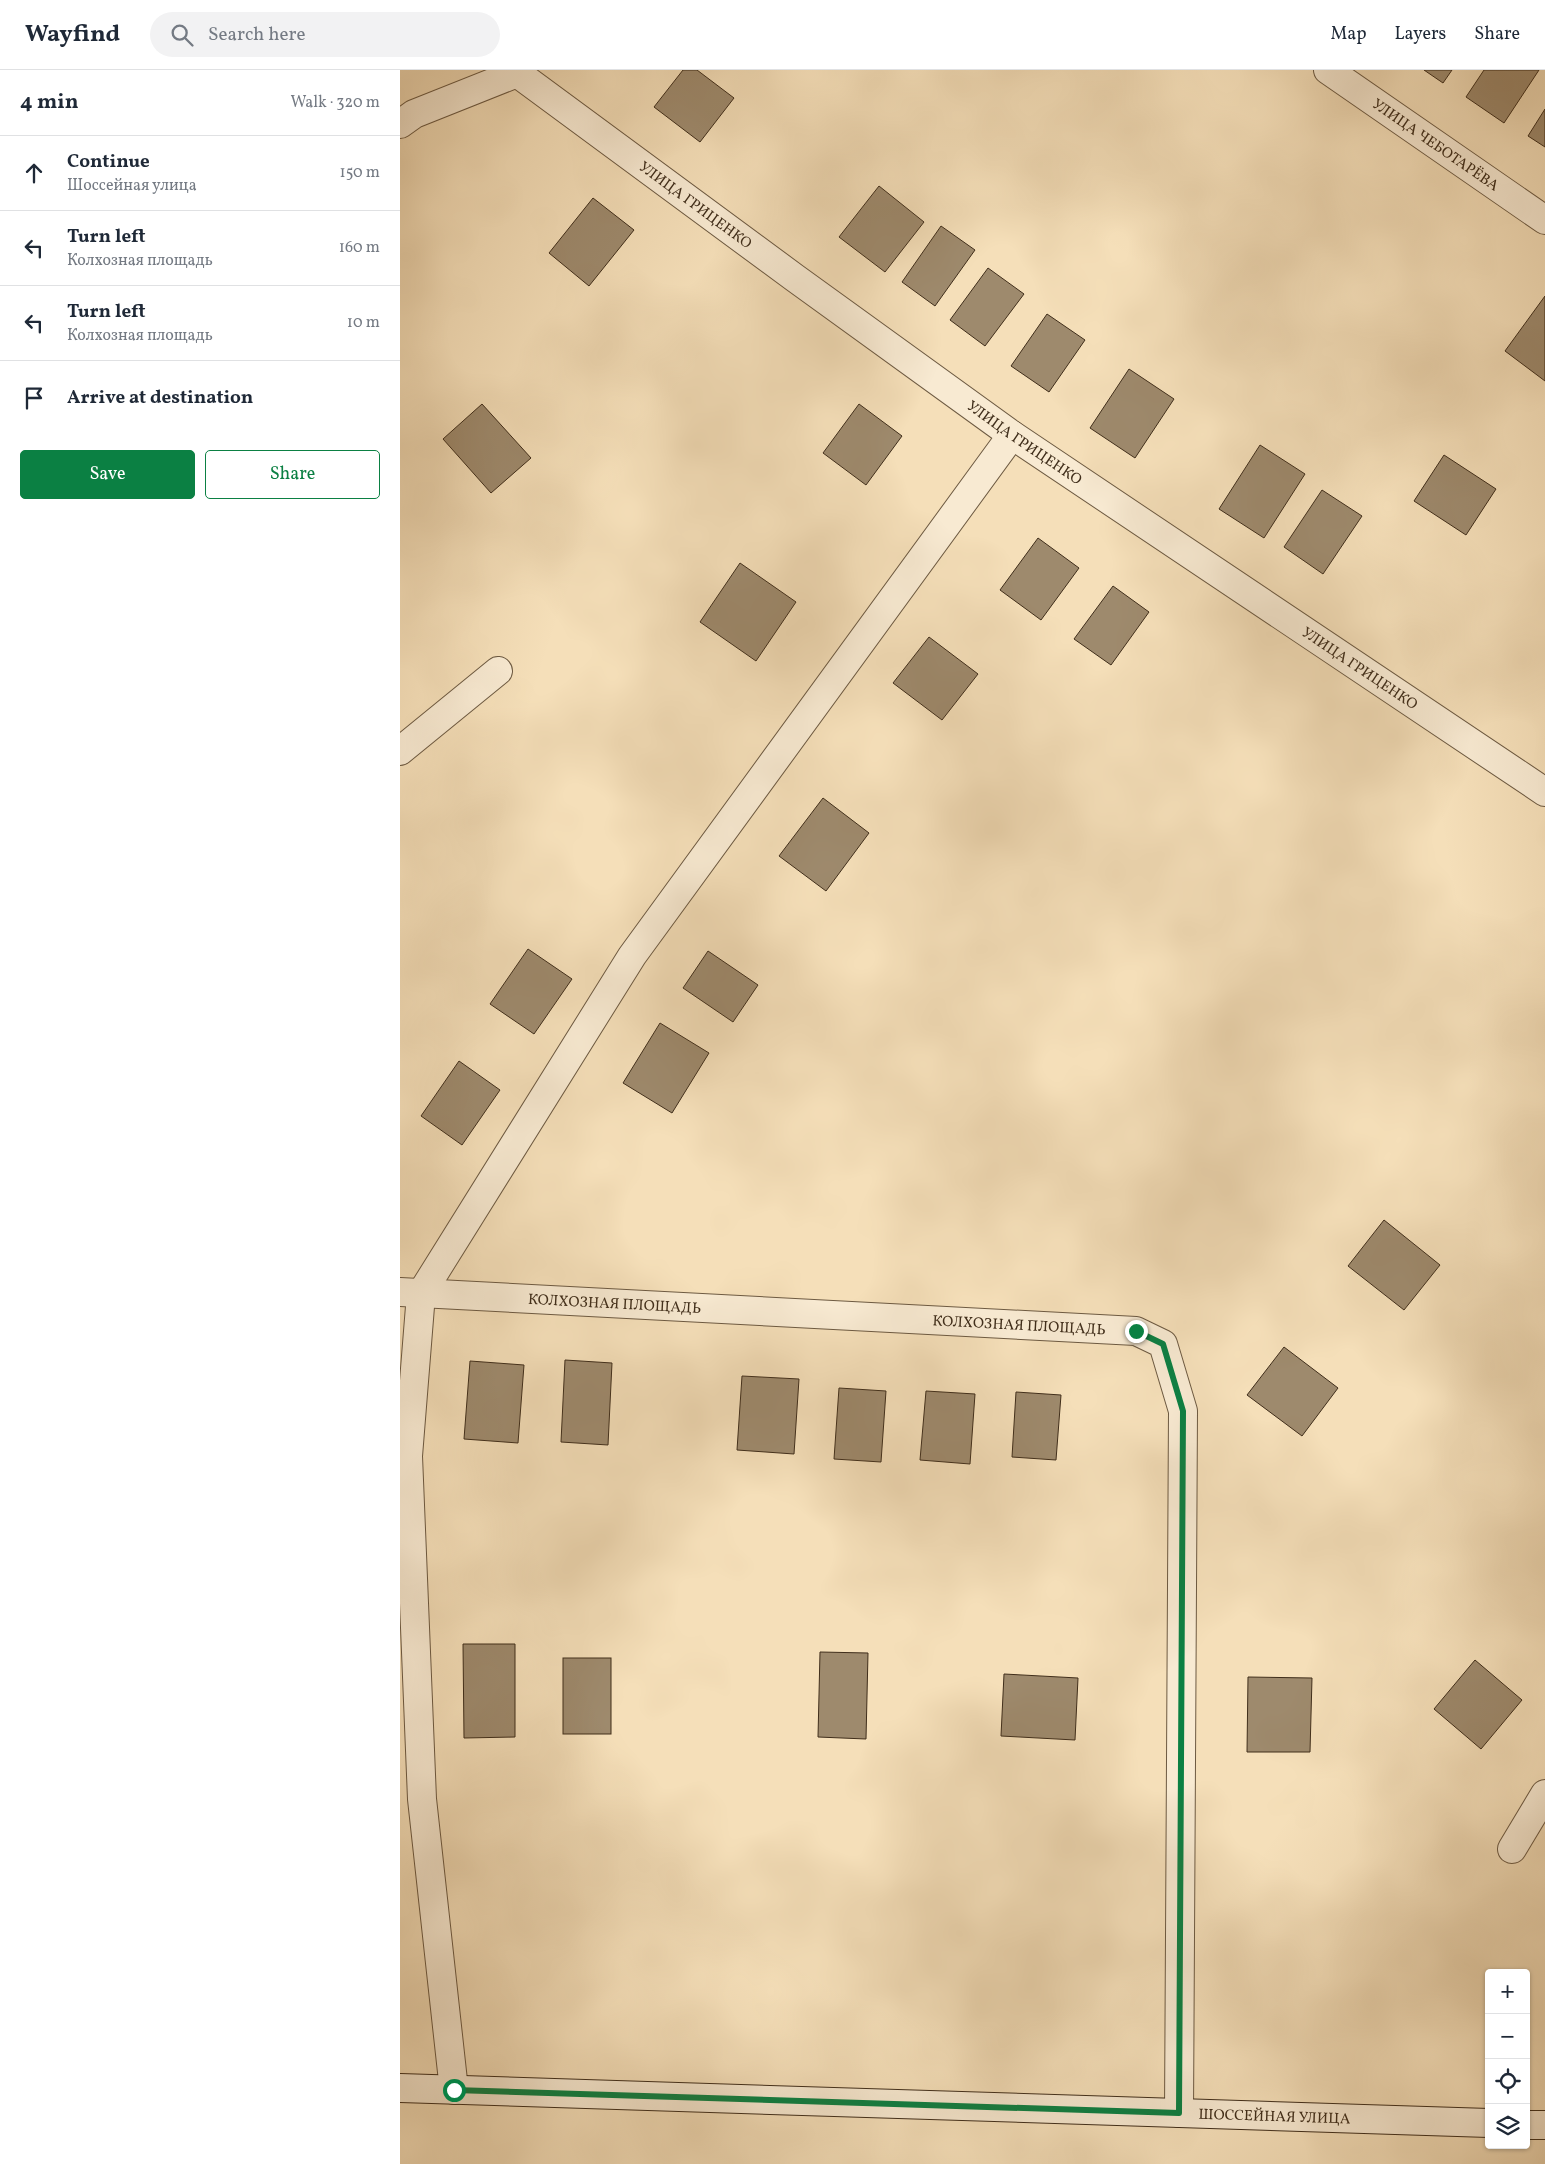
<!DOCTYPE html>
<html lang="en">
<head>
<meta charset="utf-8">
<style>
  :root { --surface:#fff; --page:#f2f2f3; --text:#1f2937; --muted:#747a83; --line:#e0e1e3; --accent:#0b8043 }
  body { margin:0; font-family:Vollkorn,serif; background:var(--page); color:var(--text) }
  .controls { position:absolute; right:15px; bottom:15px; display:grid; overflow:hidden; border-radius:5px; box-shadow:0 1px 4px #0004 }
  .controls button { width:45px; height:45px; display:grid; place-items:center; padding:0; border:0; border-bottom:1px solid var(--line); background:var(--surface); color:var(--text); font:25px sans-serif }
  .stop { position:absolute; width:15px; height:15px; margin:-11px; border:4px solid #0b8043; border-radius:50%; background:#fff }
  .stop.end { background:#0b8043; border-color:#fff; box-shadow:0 1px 5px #0008 }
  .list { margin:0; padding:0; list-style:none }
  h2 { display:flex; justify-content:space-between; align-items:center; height:65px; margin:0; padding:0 20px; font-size:21px }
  h2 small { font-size:16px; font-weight:400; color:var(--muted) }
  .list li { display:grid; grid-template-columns:32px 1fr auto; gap:15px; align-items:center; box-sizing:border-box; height:75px; padding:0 20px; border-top:1px solid var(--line) }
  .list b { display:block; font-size:19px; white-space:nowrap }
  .list p { margin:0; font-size:16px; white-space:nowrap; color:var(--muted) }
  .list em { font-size:16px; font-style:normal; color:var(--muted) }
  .actions { display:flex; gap:10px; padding:15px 20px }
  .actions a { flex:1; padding:11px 0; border:1px solid var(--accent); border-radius:5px; text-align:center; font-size:18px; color:var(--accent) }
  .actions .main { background:var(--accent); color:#fff }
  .icon { flex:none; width:28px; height:28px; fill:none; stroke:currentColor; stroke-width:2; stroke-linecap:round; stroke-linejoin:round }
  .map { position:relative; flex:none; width:1145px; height:2094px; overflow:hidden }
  header { display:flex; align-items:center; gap:30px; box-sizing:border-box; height:70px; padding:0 25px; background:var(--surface); border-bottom:1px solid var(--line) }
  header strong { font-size:24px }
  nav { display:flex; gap:28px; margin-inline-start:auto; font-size:18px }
  .search { width:350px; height:45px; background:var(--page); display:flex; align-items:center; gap:12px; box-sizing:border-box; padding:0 18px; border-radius:28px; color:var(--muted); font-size:19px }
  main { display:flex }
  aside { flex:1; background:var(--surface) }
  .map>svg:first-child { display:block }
  .building { fill:#9e8a6d; stroke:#402e1b }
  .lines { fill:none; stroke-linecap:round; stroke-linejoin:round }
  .minor-casing { stroke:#6d5a42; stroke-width:30 }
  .secondary-casing { stroke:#402e1b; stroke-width:30 }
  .minor { stroke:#f8ead2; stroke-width:28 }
  .secondary { stroke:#f8ead2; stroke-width:28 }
  .route { stroke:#0b8043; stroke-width:6 }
  .labels { text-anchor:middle; stroke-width:5; stroke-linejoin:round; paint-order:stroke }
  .street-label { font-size:15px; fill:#402e1b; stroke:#f8ead2 }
</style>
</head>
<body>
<header>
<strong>Wayfind</strong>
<div class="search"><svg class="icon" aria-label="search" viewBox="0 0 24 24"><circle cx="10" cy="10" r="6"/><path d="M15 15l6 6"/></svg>Search here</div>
<nav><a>Map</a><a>Layers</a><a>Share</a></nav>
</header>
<main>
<aside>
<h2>4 min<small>Walk · 320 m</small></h2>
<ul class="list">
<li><svg class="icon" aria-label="ahead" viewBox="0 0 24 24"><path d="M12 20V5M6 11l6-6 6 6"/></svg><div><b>Continue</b><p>Шоссейная улица</p></div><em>150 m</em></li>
<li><svg class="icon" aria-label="left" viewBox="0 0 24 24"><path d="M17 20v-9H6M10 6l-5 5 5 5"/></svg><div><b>Turn left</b><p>Колхозная площадь</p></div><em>160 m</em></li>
<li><svg class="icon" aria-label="left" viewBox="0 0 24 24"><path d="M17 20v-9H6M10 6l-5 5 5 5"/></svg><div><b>Turn left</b><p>Колхозная площадь</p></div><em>10 m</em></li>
<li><svg class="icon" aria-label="arrive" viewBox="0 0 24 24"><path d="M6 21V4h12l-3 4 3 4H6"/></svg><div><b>Arrive at destination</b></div></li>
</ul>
<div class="actions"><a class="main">Save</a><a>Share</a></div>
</aside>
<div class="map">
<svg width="1145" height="2094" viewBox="0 0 1145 2094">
  <rect width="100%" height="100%" fill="#f5dfb9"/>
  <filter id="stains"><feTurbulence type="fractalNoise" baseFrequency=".004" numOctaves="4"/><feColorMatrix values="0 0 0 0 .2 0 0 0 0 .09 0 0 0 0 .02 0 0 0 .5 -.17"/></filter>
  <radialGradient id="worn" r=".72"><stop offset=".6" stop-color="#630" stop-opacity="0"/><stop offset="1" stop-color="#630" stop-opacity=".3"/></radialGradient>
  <g class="building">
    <path d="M283 0H297L334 28 300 72 254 37Z"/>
    <path d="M1024 0H1052L1043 13Z"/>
    <path d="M1084 0H1139L1104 53 1066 27Z"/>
    <path d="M1145 39V77L1128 66Z"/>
    <path d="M479 116 524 152 485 202 439 167Z"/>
    <path d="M193 128 234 160 189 216 149 183Z"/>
    <path d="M541 156 575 180 535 236 502 212Z"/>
    <path d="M588 198 624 224 585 276 550 250Z"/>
    <path d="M1145 226V311L1105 281Z"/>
    <path d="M647 244 685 270 649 322 611 296Z"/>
    <path d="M729 299 774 329 735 388 690 358Z"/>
    <path d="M82 334 131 388 91 423 43 369Z"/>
    <path d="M459 334 502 366 466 415 423 383Z"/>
    <path d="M860 375 905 404 864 468 819 439Z"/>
    <path d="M1044 385 1096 419 1066 465 1014 431Z"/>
    <path d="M922 420 962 446 923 504 884 477Z"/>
    <path d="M638 468 679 498 641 550 600 520Z"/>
    <path d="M340 493 396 532 356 591 300 552Z"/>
    <path d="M713 516 749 542 711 595 674 569Z"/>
    <path d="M529 567 578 604 542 650 493 613Z"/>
    <path d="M423 728 469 763 426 821 379 786Z"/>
    <path d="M128 879 172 909 134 964 90 934Z"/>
    <path d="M308 881 358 915 333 952 283 918Z"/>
    <path d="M260 953 309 983 272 1043 223 1013Z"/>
    <path d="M59 991 100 1020 62 1075 21 1046Z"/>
    <path d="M984 1150 1040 1195 1004 1240 948 1196Z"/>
    <path d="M884 1277 938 1318 902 1366 847 1325Z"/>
    <path d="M165 1290 212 1293 208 1375 161 1372Z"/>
    <path d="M70 1291 124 1295 118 1373 64 1369Z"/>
    <path d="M342 1306 399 1309 394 1384 337 1380Z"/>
    <path d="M439 1318 486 1321 481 1392 434 1389Z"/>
    <path d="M526 1321 575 1324 570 1394 520 1390Z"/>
    <path d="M616 1322 661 1325 656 1390 612 1387Z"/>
    <path d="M63 1574H115V1667L64 1668Z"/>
    <path d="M420 1582 468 1583 466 1669 418 1667Z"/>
    <rect x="163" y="1588" width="48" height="76"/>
    <path d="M1075 1590 1122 1630 1081 1679 1034 1639Z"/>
    <path d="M604 1604 678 1608 675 1670 601 1666Z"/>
    <path d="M848 1607 912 1608 910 1682H847Z"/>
  </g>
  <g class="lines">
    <defs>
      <g id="minor">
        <path id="s1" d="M928 0 1145 150"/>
        <path id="s2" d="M117 3 395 208 612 365 1145 722"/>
        <path d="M0 54 14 44 117 3 119 0"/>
        <path d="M0 681 98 601"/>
        <path id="s3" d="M0 1222 736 1261 763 1274 783 1341 779 2043"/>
        <path d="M1112 1779 1145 1724"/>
        <path d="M54 2020 22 1729 8 1386 21 1224 232 886 612 365"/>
      </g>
      <g id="secondary">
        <path id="s4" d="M0 2018 1089 2053"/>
        <path d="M1126 2055H1145"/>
      </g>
    </defs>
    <use href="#minor" class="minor-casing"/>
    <use href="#secondary" class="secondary-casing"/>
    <use href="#minor" class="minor"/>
    <use href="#secondary" class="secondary"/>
  </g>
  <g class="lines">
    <path class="route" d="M54 2020 779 2043 783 1341 763 1274 736 1261"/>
  </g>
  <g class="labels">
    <g class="street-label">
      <text dy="5" stroke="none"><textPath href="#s1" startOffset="131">УЛИЦА ЧЕБОТАРЁВА</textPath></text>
      <text dy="5" stroke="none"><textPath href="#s2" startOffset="222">УЛИЦА ГРИЦЕНКО</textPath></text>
      <text dy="5" stroke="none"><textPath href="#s2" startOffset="628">УЛИЦА ГРИЦЕНКО</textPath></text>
      <text dy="5" stroke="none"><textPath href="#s2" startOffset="1032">УЛИЦА ГРИЦЕНКО</textPath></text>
      <text dy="5" stroke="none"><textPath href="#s3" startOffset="215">КОЛХОЗНАЯ ПЛОЩАДЬ</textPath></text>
      <text dy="5" stroke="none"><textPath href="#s3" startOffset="620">КОЛХОЗНАЯ ПЛОЩАДЬ</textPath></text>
      <text dy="5" stroke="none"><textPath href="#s4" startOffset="875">ШОССЕЙНАЯ УЛИЦА</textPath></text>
    </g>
  </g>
  <rect width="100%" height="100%" filter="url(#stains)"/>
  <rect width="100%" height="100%" fill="url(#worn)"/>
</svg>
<div class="controls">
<button>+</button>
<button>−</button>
<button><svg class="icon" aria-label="locate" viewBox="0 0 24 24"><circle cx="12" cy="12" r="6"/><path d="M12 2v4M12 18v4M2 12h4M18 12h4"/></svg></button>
<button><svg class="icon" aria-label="layers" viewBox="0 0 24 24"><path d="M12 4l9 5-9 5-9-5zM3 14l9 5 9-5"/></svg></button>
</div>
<div class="stop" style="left:54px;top:2020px"></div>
<div class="stop end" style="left:736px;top:1261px"></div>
</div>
</main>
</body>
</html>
